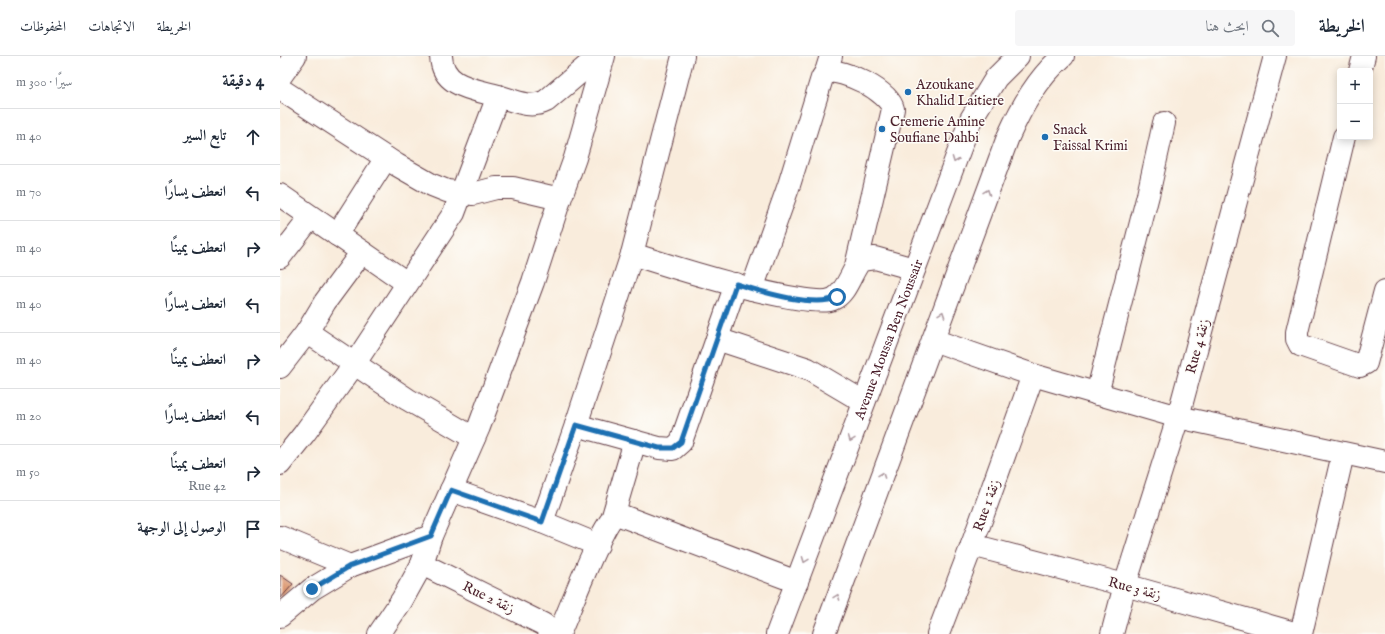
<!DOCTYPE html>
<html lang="ar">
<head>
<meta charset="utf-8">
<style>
  :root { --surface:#fff; --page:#f6f6f7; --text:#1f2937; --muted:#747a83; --line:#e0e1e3 }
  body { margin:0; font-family:"IM FELL English",Amiri,serif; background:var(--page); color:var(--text); direction:rtl }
  .controls { position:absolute; right:12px; top:12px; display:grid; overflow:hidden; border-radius:4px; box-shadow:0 2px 10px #0003 }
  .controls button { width:36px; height:36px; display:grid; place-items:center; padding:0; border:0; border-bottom:1px solid var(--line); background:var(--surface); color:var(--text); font:20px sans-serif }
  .stop { position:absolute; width:12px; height:12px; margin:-9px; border:3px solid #1f6fb2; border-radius:50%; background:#fff }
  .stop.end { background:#1f6fb2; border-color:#fff; box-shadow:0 1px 4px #0008 }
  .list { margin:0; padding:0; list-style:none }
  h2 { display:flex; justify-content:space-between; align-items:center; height:52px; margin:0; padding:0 16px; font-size:17px }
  h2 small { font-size:13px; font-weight:400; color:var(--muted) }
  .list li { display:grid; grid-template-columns:26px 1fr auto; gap:12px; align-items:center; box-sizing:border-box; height:56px; padding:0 16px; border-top:1px solid var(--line) }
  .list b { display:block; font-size:15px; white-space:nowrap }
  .list p { margin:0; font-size:13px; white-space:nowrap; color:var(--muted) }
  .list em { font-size:13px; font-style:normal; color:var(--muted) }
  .icon { flex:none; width:22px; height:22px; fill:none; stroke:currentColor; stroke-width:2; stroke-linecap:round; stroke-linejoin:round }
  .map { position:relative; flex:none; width:1105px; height:578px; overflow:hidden; direction:ltr }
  header { display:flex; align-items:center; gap:24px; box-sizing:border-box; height:56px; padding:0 20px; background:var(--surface); border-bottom:1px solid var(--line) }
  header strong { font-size:19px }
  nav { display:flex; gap:22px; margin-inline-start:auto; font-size:14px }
  .search { width:280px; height:36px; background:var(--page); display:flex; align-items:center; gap:10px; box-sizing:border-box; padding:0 14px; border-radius:4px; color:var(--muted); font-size:15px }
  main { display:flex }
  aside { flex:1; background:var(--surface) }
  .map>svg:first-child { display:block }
  .building { fill:#dd9b76 }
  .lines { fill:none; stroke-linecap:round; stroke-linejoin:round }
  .minor-casing { stroke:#643e46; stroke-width:24 }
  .minor { stroke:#fff; stroke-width:22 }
  .oneway { stroke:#ae9aa0 }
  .route { stroke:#1f6fb2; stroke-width:5 }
  .poi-dot { fill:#1f6fb2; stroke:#fdfcf7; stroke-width:1.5 }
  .labels { text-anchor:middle; stroke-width:3; stroke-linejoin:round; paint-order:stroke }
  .poi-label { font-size:14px; fill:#4a1f2b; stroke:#fdfcf7; text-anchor:start }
  .street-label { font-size:14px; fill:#4a1f2b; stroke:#fdfcf7 }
</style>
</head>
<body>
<header>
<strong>الخريطة</strong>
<div class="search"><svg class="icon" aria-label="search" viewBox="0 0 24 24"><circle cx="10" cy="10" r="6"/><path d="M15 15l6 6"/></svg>ابحث هنا</div>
<nav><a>الخريطة</a><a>الاتجاهات</a><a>المحفوظات</a></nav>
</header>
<main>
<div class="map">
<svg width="1105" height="578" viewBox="0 0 1105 578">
  <rect width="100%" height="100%" fill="#fdfcf7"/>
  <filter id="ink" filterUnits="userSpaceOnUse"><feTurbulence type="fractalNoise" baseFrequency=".025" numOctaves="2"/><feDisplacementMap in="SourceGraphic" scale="8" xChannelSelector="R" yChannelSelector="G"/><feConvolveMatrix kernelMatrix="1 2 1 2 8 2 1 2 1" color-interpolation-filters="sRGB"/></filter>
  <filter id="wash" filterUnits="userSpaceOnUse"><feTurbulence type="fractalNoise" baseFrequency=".012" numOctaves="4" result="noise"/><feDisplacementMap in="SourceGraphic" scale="16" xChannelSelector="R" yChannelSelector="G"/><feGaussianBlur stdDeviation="0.9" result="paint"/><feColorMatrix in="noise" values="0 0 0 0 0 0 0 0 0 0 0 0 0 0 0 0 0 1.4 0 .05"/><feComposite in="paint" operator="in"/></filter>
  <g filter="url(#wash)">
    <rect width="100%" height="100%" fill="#f9ecdc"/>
    <g id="blocks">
      <path class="building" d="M0 519 13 528 0 543Z"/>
    </g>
  </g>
  <g filter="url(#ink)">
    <use href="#blocks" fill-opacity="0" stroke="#643e46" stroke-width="1"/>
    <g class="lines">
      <defs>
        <g id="minor">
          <path d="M161 0C162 31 194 33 218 40"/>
          <path d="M403 0 352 198C383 208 530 255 553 243 567 237 571 215 581 204L595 202 634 213"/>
          <path d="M1080 15 1084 0"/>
          <path d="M546 16C563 12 609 35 613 53L576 210"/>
          <path d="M0 21 15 0"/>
          <path d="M0 33 117 109 152 129 167 135 193 138 216 132H233L280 143"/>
          <path d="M1064 81 1017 276V283L1020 289 1080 310 1086 307 1105 235"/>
          <path d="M0 139 127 227"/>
          <path d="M57 179 106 102"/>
          <path d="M82 196 45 246 27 276 127 343 194 382"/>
          <path d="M0 201 31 161"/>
          <path d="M472 233 509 129 542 22 546 16 551 0"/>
          <path d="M437 283 528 313 584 346"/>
          <path d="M653 284 753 319 898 361 1105 406"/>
          <path d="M0 311 27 276"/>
          <path d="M817 338 868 139 884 67"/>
          <path d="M296 369 379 392 393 393 401 386 456 228"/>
          <path d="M0 408 24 378 75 307 174 157 218 40C235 45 250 53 266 45L319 0"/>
          <path d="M171 434 262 466 318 489"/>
          <path d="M333 460 355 385"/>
          <path d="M262 466 296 369 352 198"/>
          <path d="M0 481 70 510"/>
          <path d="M692 489 845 529 1018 578"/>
          <path d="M142 508 263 568 275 578"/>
          <path d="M0 560 32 533 70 510 151 480"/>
          <path d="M99 578 122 544 142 508 151 480 199 371 253 226 277 152 295 102 324 0"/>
          <path d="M279 578C288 558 323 465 337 458L517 526"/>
          <path id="s1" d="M497 578 691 63 716 22 738 0"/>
          <path d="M544 578 728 81C742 50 757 23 783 0"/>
          <path d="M658 578 692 489 753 319"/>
          <path d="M832 578 845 529 898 361 995 0"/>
          <path d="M1021 578 1063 398"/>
        </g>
      </defs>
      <use href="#minor" class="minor-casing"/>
      <use href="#minor" class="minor"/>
    </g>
    <defs><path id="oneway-chevron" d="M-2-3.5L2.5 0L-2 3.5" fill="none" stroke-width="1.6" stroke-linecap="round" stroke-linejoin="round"/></defs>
    <g class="oneway">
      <use href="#oneway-chevron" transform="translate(675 104) rotate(111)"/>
      <use href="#oneway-chevron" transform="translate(707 136) rotate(-70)"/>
      <use href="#oneway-chevron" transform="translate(662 258) rotate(-70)"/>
      <use href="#oneway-chevron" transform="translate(571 383) rotate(111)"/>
      <use href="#oneway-chevron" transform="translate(602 419) rotate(-70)"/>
      <use href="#oneway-chevron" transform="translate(525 504) rotate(111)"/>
      <use href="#oneway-chevron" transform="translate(557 541) rotate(-70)"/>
    </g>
  </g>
  <g class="lines" filter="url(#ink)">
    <path class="route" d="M32 533 70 510 151 480 171 434 262 466 296 369 379 392H393L401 386 456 228C479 235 536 253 557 241"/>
  </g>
  <g class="poi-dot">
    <circle cx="628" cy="36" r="4"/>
    <circle cx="602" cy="73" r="4"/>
    <circle cx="765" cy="81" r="4"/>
  </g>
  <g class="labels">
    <g class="poi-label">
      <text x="636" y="33">Azoukane<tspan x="636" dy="16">Khalid Laitiere</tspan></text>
      <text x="610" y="70">Cremerie Amine<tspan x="610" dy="16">Soufiane Dahbi</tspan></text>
      <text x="773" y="78">Snack<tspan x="773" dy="16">Faissal Krimi</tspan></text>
    </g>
    <g class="street-label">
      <text dy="5" stroke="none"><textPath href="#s1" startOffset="315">Avenue Moussa Ben Noussair</textPath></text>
      <text transform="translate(917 290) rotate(-75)" y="5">Rue 4 زنقة</text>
      <text transform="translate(706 449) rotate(-70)" y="5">Rue 1 زنقة</text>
      <text transform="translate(855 532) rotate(15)" y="5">Rue 3 زنقة</text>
      <text transform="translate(209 541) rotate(26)" y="5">Rue 2 زنقة</text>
    </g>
  </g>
</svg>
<div class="controls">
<button>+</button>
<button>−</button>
</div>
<div class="stop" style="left:557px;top:241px"></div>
<div class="stop end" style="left:32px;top:533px"></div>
</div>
<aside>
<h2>4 دقيقة<small>سيرًا · 300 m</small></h2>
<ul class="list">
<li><svg class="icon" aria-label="ahead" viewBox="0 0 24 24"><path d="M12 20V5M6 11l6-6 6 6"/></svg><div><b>تابع السير</b></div><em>40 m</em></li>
<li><svg class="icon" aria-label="left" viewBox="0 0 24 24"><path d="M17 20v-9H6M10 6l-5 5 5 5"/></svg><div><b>انعطف يسارًا</b></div><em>70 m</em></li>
<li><svg class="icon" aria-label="right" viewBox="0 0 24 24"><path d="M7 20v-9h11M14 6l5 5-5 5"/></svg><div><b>انعطف يمينًا</b></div><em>40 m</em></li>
<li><svg class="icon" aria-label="left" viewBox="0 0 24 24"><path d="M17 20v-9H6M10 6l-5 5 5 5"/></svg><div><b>انعطف يسارًا</b></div><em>40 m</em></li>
<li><svg class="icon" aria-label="right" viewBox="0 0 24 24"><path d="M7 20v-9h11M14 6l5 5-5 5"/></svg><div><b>انعطف يمينًا</b></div><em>40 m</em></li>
<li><svg class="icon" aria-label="left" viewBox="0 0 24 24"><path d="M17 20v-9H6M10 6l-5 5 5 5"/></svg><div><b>انعطف يسارًا</b></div><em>20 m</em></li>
<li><svg class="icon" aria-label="right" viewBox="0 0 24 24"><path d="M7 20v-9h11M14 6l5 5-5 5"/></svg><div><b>انعطف يمينًا</b><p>Rue 42</p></div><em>50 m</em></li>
<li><svg class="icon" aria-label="arrive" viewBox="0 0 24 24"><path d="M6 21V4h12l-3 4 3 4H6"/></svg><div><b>الوصول إلى الوجهة</b></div></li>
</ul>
</aside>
</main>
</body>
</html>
